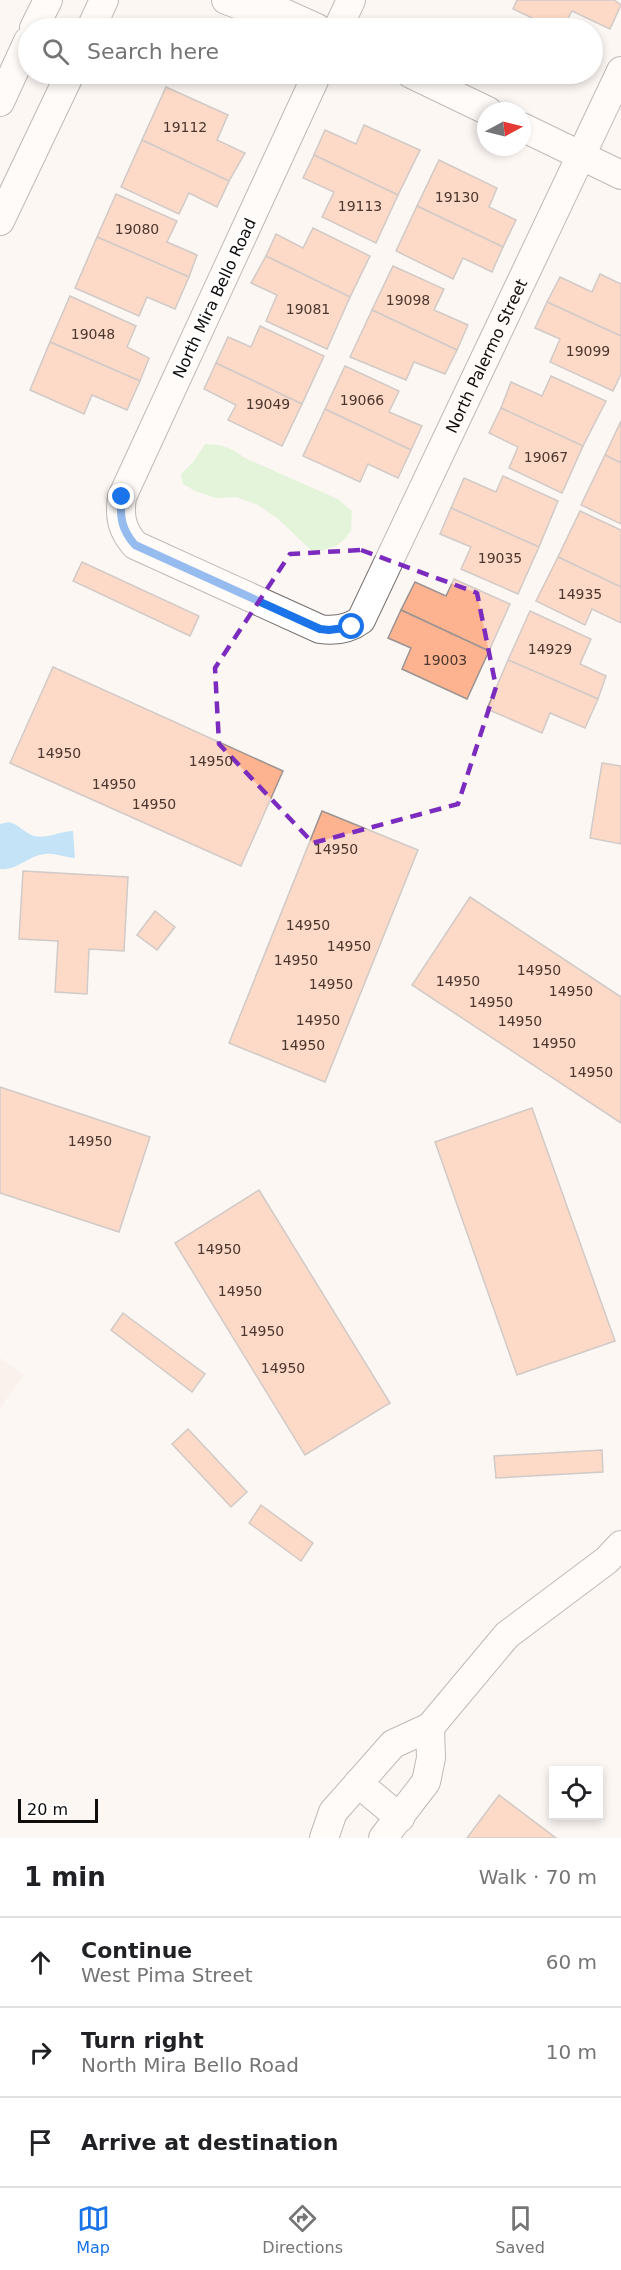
<!DOCTYPE html>
<html lang="en">
<head>
<meta charset="utf-8">
<style>
  :root { --surface:#fff; --page:#f6f6f6; --text:#202124; --muted:#757577; --line:#e0e0e0; --accent:#1a73e8 }
  body { margin:0; font-family:"DejaVu Sans",sans-serif; background:var(--page); color:var(--text) }
  .controls { position:absolute; right:18px; bottom:18px; display:grid; overflow:hidden; border-radius:0px; box-shadow:0 3px 9px #0003 }
  .controls button { width:54px; height:54px; display:grid; place-items:center; padding:0; border:0; border-bottom:2px solid var(--line); background:var(--surface); color:var(--text); font:30px sans-serif }
  .compass { position:absolute; left:477px; top:102px; width:54px; height:54px; border-radius:50%; background:var(--surface); box-shadow:0 3px 9px #0003; rotate:83deg }
  .scale { position:absolute; left:18px; bottom:15px; width:80px; box-sizing:border-box; padding-left:6px; border:3px solid #100e0d; border-top:0; font-size:16px; line-height:21px; white-space:nowrap; color:#100e0d; -webkit-text-stroke:4px #fff; paint-order:stroke }
  .stop { position:absolute; width:18px; height:18px; margin:-14px; border:4px solid #1a73e8; border-radius:50%; background:#fff }
  .stop.end { background:#1a73e8; border-color:#fff; box-shadow:0 2px 6px #0008 }
  .list { margin:0; padding:0; list-style:none }
  h2 { display:flex; justify-content:space-between; align-items:center; height:78px; margin:0; padding:0 24px; font-size:26px }
  h2 small { font-size:20px; font-weight:400; color:var(--muted) }
  .list li { display:grid; grid-template-columns:39px 1fr auto; gap:18px; align-items:center; box-sizing:border-box; height:90px; padding:0 24px; border-top:2px solid var(--line) }
  .list b { display:block; font-size:22px; white-space:nowrap }
  .list p { margin:0; font-size:20px; white-space:nowrap; color:var(--muted) }
  .list em { font-size:20px; font-style:normal; color:var(--muted) }
  .icon { flex:none; width:33px; height:33px; fill:none; stroke:currentColor; stroke-width:2; stroke-linecap:round; stroke-linejoin:round }
  .map { position:relative; flex:none; width:621px; height:1838px; overflow:hidden }
  .search { position:absolute; background:var(--surface); box-shadow:0 3px 9px #0003; left:18px; right:18px; top:18px; height:66px; display:flex; align-items:center; gap:15px; box-sizing:border-box; padding:0 21px; border-radius:33px; color:var(--muted); font-size:22px }
  .sheet { height:348px; background:var(--surface) }
  nav { display:flex; justify-content:space-around; align-items:center; box-sizing:border-box; height:84px; border-top:2px solid var(--line); background:var(--surface); font-size:16px; color:var(--muted) }
  nav a { display:grid; justify-items:center; gap:3px }
  nav .on { color:var(--accent) }
  .map>svg:first-child { display:block }
  .built { fill:#f6e8e2 }
  .green { fill:#c6efbc }
  .water { fill:#7ecbf8 }
  .building { fill:#fdb390; stroke:#9a9492; stroke-width:1.5 }
  .lines { fill:none; stroke-linecap:round; stroke-linejoin:round }
  .minor-casing { stroke:#746f6d; stroke-width:30 }
  .minor { stroke:#fff; stroke-width:28 }
  .route { stroke:#1a73e8; stroke-width:8 }
  .marked { fill:none; stroke:#7b2cbf; stroke-width:4.5; stroke-dasharray:12 8; stroke-linejoin:round }
  .labels { text-anchor:middle; stroke-width:5; stroke-linejoin:round; paint-order:stroke }
  .number-label { font-size:14px; fill:#4b372e }
  .street-label { font-size:16px; fill:#100e0d; stroke:#fff }
</style>
</head>
<body>
<div class="map">
<svg width="621" height="1838" viewBox="0 0 621 1838">
  <rect width="100%" height="100%" fill="#fdf7f4"/>
  <path class="built" d="M0 1358 24 1375 0 1408Z"/>
  <path class="green" d="M205 444C222 444 232 448 245 458L338 499 352 511 351 531 344 540 336 546 314 553 277 518 258 505 236 497 216 498 195 491 183 484 181 474 193 462Z"/>
  <path class="water" d="M8 822C19 824 24 833 34 836 48 839 60 831 73 831L75 858C65 858 56 853 46 854 28 855 18 871 0 869V824Z"/>
  <g class="building">
    <path d="M517 0H614L621 5 610 29 572 11 563 28H553L513 9Z"/>
    <path d="M166 87 228 115 217 140 245 153 229 181 142 140Z"/>
    <path d="M364 125 420 150 398 195 314 155 325 130 356 144Z"/>
    <path d="M142 140 229 181 217 207 189 193 179 214 121 187Z"/>
    <path d="M314 155 398 195 376 243 322 217 334 192 303 178Z"/>
    <path d="M439 160 497 188 489 207 516 220 503 247 417 206Z"/>
    <path d="M116 194 177 221 167 242 197 255 189 277 97 237Z"/>
    <path d="M417 206 503 247 492 272 463 258 453 279 396 251Z"/>
    <path d="M313 228 370 256 350 297 266 256 276 234 303 248Z"/>
    <path d="M97 237 189 277 175 309 147 297 139 316 75 288Z"/>
    <path d="M266 256 350 297 327 349 266 321 277 295 251 283Z"/>
    <path d="M393 266 444 289 434 310 468 325 457 350 372 310Z"/>
    <path d="M600 274 621 284V336L547 302 560 277 592 292Z"/>
    <path d="M70 296 136 326 127 347 149 358 140 381 50 342Z"/>
    <path d="M547 302 621 336V374L613 391 550 362 560 339 535 328Z"/>
    <path d="M372 310 457 350 445 374 414 362 406 380 350 357Z"/>
    <path d="M260 326 324 356 302 404 216 363 228 337 251 347Z"/>
    <path d="M50 342 140 381 127 410 92 395 84 414 30 390Z"/>
    <path d="M216 363 302 404 282 446 228 420 236 405 204 389Z"/>
    <path d="M345 366 399 391 389 412 422 426 411 450 325 409Z"/>
    <path d="M551 376 606 401 583 446 501 408 511 382 542 396Z"/>
    <path d="M501 408 583 446 562 493 509 468 518 447 489 433Z"/>
    <path d="M325 409 411 450 398 478 368 464 360 482 303 456Z"/>
    <path d="M621 421V463L605 455Z"/>
    <path d="M605 455 621 463V524L581 505Z"/>
    <path d="M503 476 558 501 539 547 451 508 464 478 496 492Z"/>
    <path d="M451 508 539 547 518 594 461 569 471 547 440 534Z"/>
    <path d="M580 511 621 530V587L558 557Z"/>
    <path d="M558 557 621 587V623L592 609 585 625 536 601Z"/>
    <path d="M82 562 199 616 190 636 73 581Z"/>
    <path d="M454 579 510 604 489 651 401 610 415 582 446 596Z"/>
    <path d="M401 610 489 651 467 699 402 669 411 648 388 638Z"/>
    <path d="M530 611 591 639 580 664 606 676 598 699 508 660Z"/>
    <path d="M508 660 598 699 585 728 550 713 542 733 487 709Z"/>
    <path d="M53 667 283 771 241 866 10 763Z"/>
    <path d="M602 763 621 766V844L590 838Z"/>
    <path d="M322 811 418 850 325 1082 229 1043Z"/>
    <path d="M23 871 128 877 124 951 89 949 87 994 55 992 58 941 19 939Z"/>
    <path d="M470 897 621 997V1123L412 985Z"/>
    <path d="M155 911 175 927 157 950 137 935Z"/>
    <path d="M0 1087 150 1137 119 1232 0 1193Z"/>
    <path d="M532 1108 615 1341 517 1375 435 1142Z"/>
    <path d="M259 1190 390 1403 305 1455 175 1243Z"/>
    <path d="M123 1313 205 1374 192 1392 111 1330Z"/>
    <path d="M188 1429 247 1492 231 1507 172 1444Z"/>
    <path d="M602 1450 603 1472 496 1478 494 1456Z"/>
    <path d="M261 1505 313 1543 301 1561 249 1523Z"/>
    <path d="M499 1795 556 1838H467Z"/>
  </g>
  <g class="lines">
    <defs>
      <g id="minor">
        <path d="M226 0 256 11 275 9"/>
        <path d="M275 9 317 28"/>
        <path d="M34 28 48 0"/>
        <path d="M91 28 104 0"/>
        <path d="M338 28 351 0"/>
        <path id="s1" d="M317 74 122 497C119 517 122 530 135 545L320 629C334 631 349 629 361 620L621 71"/>
        <path d="M411 74 488 111"/>
        <path d="M0 102 28 41"/>
        <path d="M522 127 621 175"/>
        <path d="M0 221 70 74"/>
        <path d="M358 1783 400 1818"/>
        <path d="M324 1838 333 1812 393 1744 430 1727 507 1635 607 1560 621 1545"/>
        <path d="M383 1838 426 1782 431 1758 430 1727"/>
      </g>
    </defs>
    <use href="#minor" class="minor-casing"/>
    <use href="#minor" class="minor"/>
  </g>
  <g class="lines">
    <path class="route" d="M122 497C119 517 122 530 135 545L320 629 329 630 352 627"/>
  </g>
  <path d="M0 0H621V1838H0ZM361 550 477 593 496 687 458 804 313 843 219 744 215 668 290 554Z" fill="#fdf7f4" fill-opacity=".55" fill-rule="evenodd"/>
  <path class="marked" d="M361 550 477 593 496 687 458 804 313 843 219 744 215 668 290 554Z"/>
  <g class="labels">
    <g class="number-label">
      <text x="185" y="132">19112</text>
      <text x="457" y="202">19130</text>
      <text x="360" y="211">19113</text>
      <text x="137" y="234">19080</text>
      <text x="408" y="305">19098</text>
      <text x="308" y="314">19081</text>
      <text x="93" y="339">19048</text>
      <text x="588" y="356">19099</text>
      <text x="362" y="405">19066</text>
      <text x="268" y="409">19049</text>
      <text x="546" y="462">19067</text>
      <text x="500" y="563">19035</text>
      <text x="580" y="599">14935</text>
      <text x="550" y="654">14929</text>
      <text x="445" y="665">19003</text>
      <text x="59" y="758">14950</text>
      <text x="211" y="766">14950</text>
      <text x="114" y="789">14950</text>
      <text x="154" y="809">14950</text>
      <text x="336" y="854">14950</text>
      <text x="308" y="930">14950</text>
      <text x="349" y="951">14950</text>
      <text x="296" y="965">14950</text>
      <text x="539" y="975">14950</text>
      <text x="458" y="986">14950</text>
      <text x="331" y="989">14950</text>
      <text x="571" y="996">14950</text>
      <text x="491" y="1007">14950</text>
      <text x="318" y="1025">14950</text>
      <text x="520" y="1026">14950</text>
      <text x="554" y="1048">14950</text>
      <text x="303" y="1050">14950</text>
      <text x="591" y="1077">14950</text>
      <text x="90" y="1146">14950</text>
      <text x="219" y="1254">14950</text>
      <text x="240" y="1296">14950</text>
      <text x="262" y="1336">14950</text>
      <text x="283" y="1373">14950</text>
    </g>
    <g class="street-label">
      <text transform="translate(214 298) rotate(-65)" y="6">North Mira Bello Road</text>
      <text dy="6" stroke="none"><textPath href="#s1" startOffset="1056">North Palermo Street</textPath></text>
    </g>
  </g>
</svg>
<div class="controls">
<button><svg class="icon" aria-label="locate" viewBox="0 0 24 24"><circle cx="12" cy="12" r="6"/><path d="M12 2v4M12 18v4M2 12h4M18 12h4"/></svg></button>
</div>
<svg class="compass" viewBox="-18 -18 36 36"><path d="M0-13l5 13h-10z" fill="#e53935"/><path d="M0 13l5-13h-10z" fill="#757577"/></svg>
<div class="scale">20 m</div>
<div class="stop" style="left:352px;top:627px"></div>
<div class="stop end" style="left:122px;top:497px"></div>
<div class="search"><svg class="icon" aria-label="search" viewBox="0 0 24 24"><circle cx="10" cy="10" r="6"/><path d="M15 15l6 6"/></svg>Search here</div>
</div>
<section class="sheet">
<h2>1 min<small>Walk · 70 m</small></h2>
<ul class="list">
<li><svg class="icon" aria-label="ahead" viewBox="0 0 24 24"><path d="M12 20V5M6 11l6-6 6 6"/></svg><div><b>Continue</b><p>West Pima Street</p></div><em>60 m</em></li>
<li><svg class="icon" aria-label="right" viewBox="0 0 24 24"><path d="M7 20v-9h11M14 6l5 5-5 5"/></svg><div><b>Turn right</b><p>North Mira Bello Road</p></div><em>10 m</em></li>
<li><svg class="icon" aria-label="arrive" viewBox="0 0 24 24"><path d="M6 21V4h12l-3 4 3 4H6"/></svg><div><b>Arrive at destination</b></div></li>
</ul>
</section>
<nav>
<a class="on"><svg class="icon" aria-label="map" viewBox="0 0 24 24"><path d="M3 6l6-2 6 2 6-2v14l-6 2-6-2-6 2zM9 4v14M15 6v14"/></svg>Map</a>
<a><svg class="icon" aria-label="directions" viewBox="0 0 24 24"><path d="M12 3l9 9-9 9-9-9zM9 14v-3h6M13 9l2 2-2 2"/></svg>Directions</a>
<a><svg class="icon" aria-label="saved" viewBox="0 0 24 24"><path d="M7 4h10v16l-5-4-5 4z"/></svg>Saved</a>
</nav>
</body>
</html>
